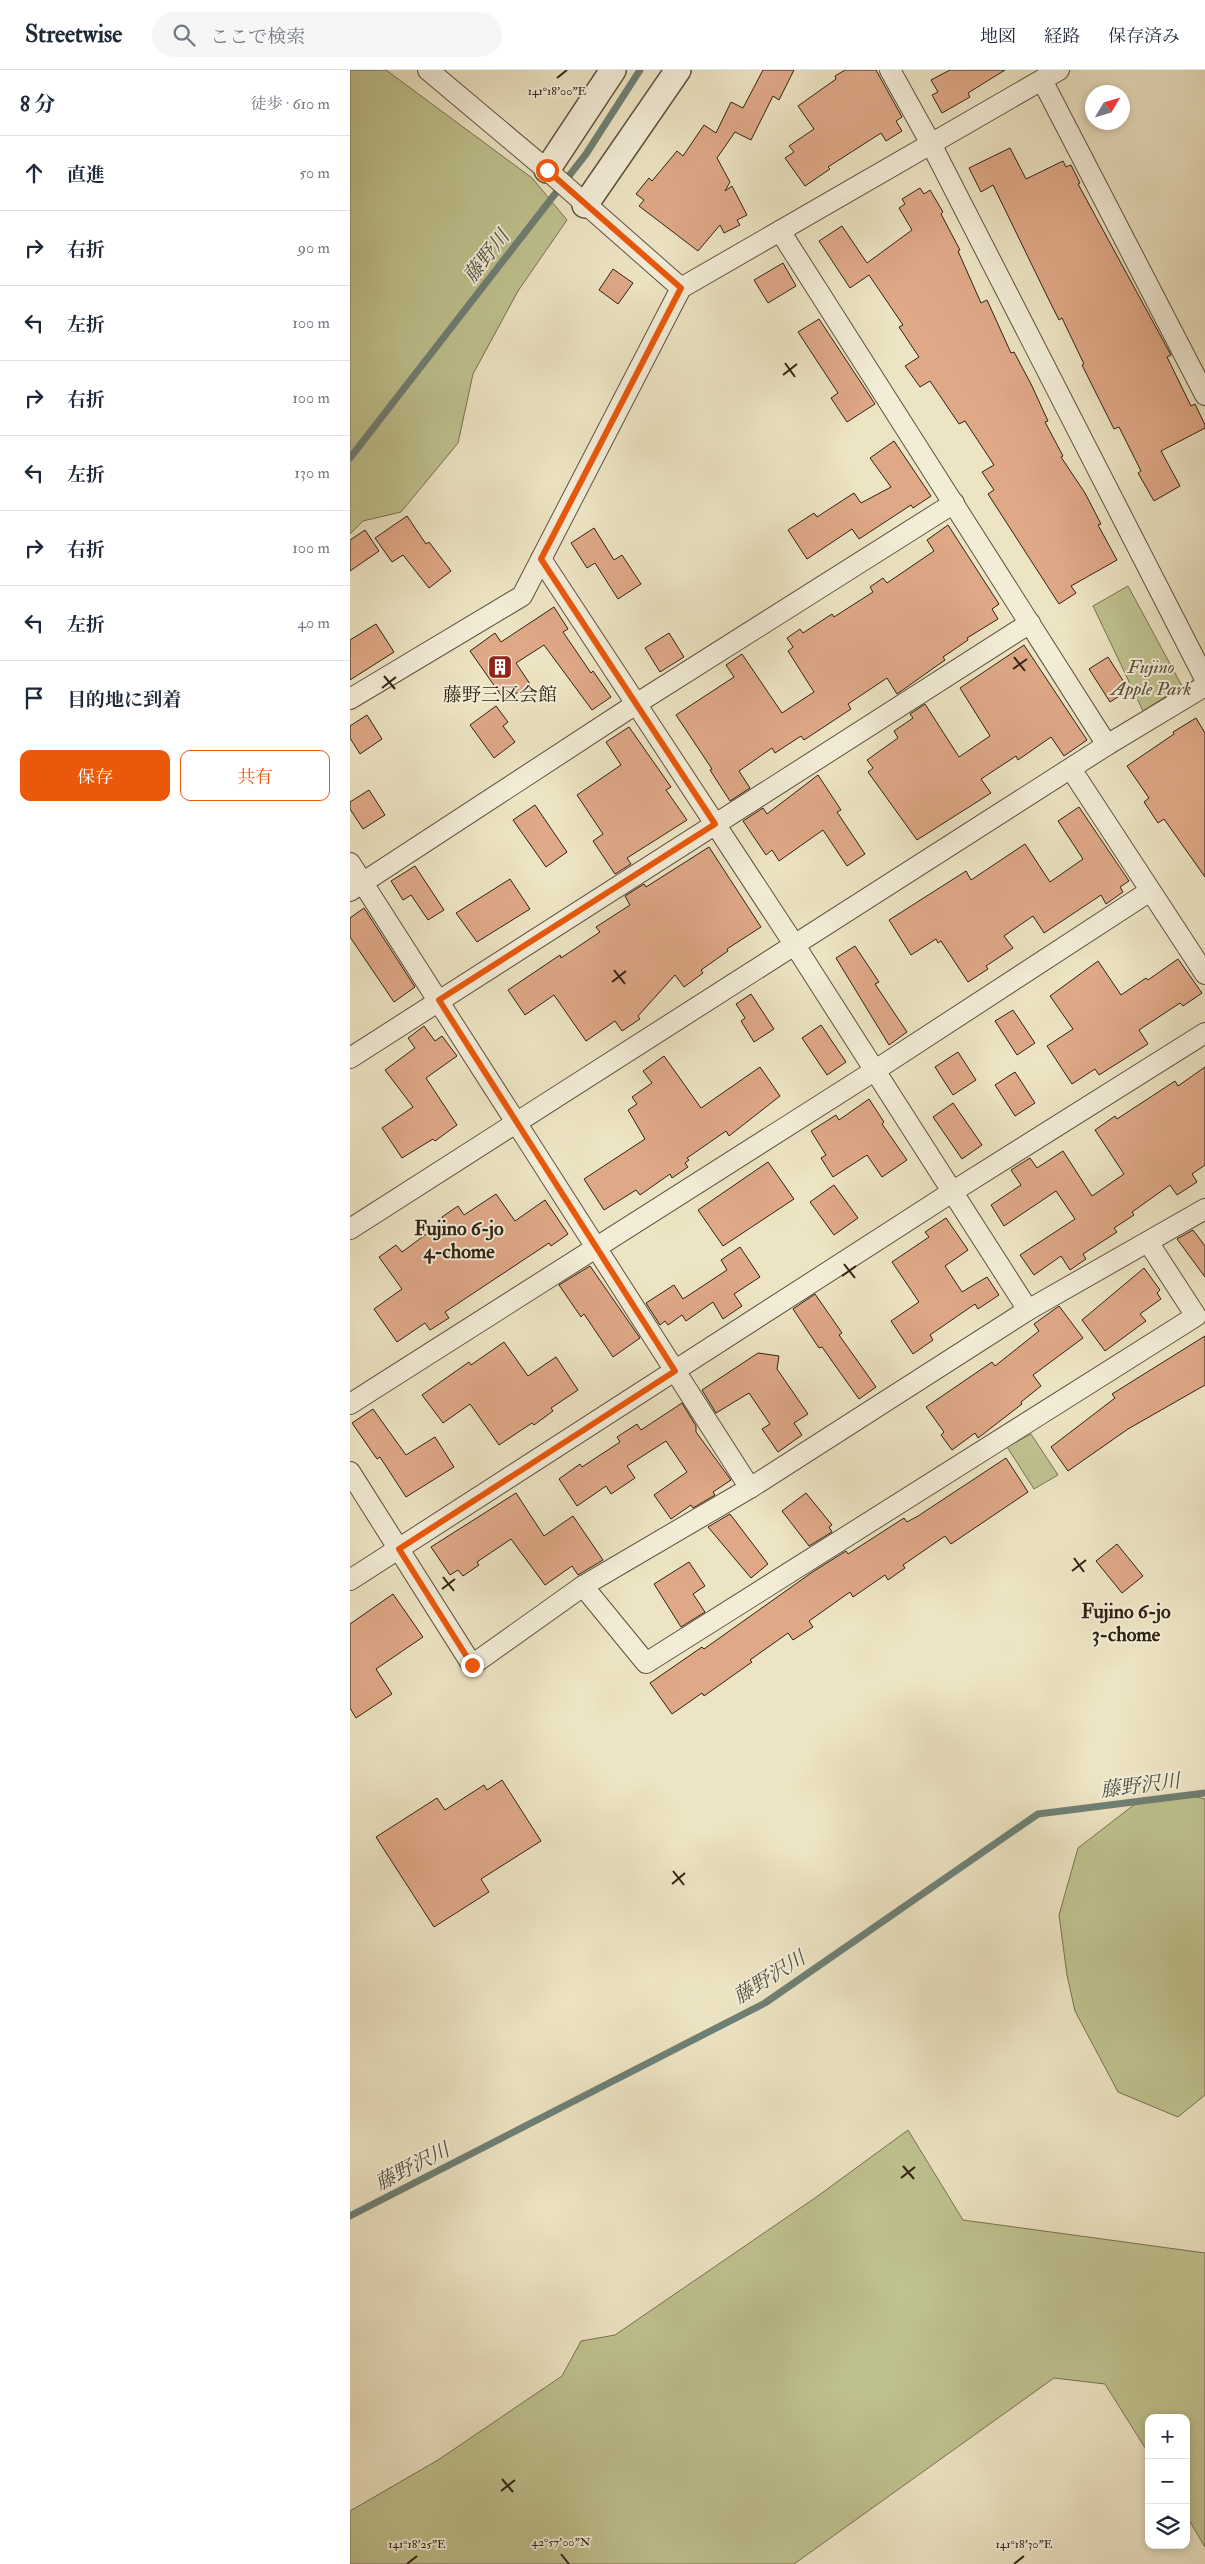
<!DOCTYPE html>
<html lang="ja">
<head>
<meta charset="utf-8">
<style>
  :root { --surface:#fff; --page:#f6f6f7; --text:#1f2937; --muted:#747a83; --line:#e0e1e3; --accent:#ea580c }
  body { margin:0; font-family:"IM FELL Double Pica","Noto Serif JP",serif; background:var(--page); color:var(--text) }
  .controls { position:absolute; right:15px; bottom:15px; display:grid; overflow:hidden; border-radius:10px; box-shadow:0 2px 8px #0003 }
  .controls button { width:45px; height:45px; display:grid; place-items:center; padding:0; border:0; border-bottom:1px solid var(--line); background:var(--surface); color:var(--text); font:25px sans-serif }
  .compass { position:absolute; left:735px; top:15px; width:45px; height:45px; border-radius:50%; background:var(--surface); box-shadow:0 2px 8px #0003; rotate:52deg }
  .stop { position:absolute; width:15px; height:15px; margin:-11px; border:4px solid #ea580c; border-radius:50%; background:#fff }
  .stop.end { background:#ea580c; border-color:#fff; box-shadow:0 1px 5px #0008 }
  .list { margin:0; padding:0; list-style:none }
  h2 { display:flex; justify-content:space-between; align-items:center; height:65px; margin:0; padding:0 20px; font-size:21px }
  h2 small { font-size:16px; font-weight:400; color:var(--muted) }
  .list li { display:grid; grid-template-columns:32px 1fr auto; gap:15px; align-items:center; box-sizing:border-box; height:75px; padding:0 20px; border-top:1px solid var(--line) }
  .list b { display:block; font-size:19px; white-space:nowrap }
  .list em { font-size:16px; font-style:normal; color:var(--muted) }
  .actions { display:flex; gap:10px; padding:15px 20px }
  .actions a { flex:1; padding:11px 0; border:1px solid var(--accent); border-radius:10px; text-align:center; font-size:18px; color:var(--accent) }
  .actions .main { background:var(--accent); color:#fff }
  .icon { flex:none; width:28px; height:28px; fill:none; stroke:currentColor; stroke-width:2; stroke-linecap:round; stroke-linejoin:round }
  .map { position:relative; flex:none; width:855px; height:2494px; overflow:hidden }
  header { display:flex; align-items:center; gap:30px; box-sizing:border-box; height:70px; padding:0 25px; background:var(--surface); border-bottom:1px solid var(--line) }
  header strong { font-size:24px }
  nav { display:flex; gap:28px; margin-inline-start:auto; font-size:18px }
  .search { width:350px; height:45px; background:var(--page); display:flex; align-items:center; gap:12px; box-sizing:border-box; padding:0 18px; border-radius:28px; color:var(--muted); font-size:19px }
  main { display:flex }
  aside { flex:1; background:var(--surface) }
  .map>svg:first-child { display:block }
  .green { fill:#bfc28f; stroke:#787251 }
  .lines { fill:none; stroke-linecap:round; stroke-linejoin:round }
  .stream { stroke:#6f8075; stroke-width:7 }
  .building { fill:#dfa887; stroke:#302213 }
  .minor-casing { stroke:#5f523f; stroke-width:22 }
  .tertiary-casing { stroke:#5f523f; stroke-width:28 }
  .minor { stroke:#f3edd8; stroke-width:20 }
  .tertiary { stroke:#f3edd8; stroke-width:25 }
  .route { stroke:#ea580c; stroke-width:6 }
  .ticks { fill:none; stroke:#302213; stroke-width:2 }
  .labels { text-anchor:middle; stroke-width:4; stroke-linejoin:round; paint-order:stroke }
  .park-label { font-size:19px; font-style:italic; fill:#5b5238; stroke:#f3edd8 }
  .poi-label { font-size:19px; fill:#302213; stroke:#f3edd8 }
  .water-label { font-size:20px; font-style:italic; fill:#505144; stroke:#f3edd8 }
  .neighbourhood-label { font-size:20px; font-weight:bold; fill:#302213; stroke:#f3edd8 }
  .ticks-label { font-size:12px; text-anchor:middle; fill:#302213; stroke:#f3edd8; stroke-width:4; stroke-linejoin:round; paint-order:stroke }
</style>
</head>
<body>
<header>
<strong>Streetwise</strong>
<div class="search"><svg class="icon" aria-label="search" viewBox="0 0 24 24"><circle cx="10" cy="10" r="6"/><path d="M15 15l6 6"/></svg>ここで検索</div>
<nav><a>地図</a><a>経路</a><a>保存済み</a></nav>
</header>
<main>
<aside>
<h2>8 分<small>徒歩 · 610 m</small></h2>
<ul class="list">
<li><svg class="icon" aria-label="ahead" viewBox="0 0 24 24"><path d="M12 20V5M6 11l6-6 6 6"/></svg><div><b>直進</b></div><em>50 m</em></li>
<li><svg class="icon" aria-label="right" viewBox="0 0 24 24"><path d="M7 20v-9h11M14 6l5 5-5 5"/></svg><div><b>右折</b></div><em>90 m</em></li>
<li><svg class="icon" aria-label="left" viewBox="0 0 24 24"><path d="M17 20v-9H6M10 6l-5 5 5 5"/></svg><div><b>左折</b></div><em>100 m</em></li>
<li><svg class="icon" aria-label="right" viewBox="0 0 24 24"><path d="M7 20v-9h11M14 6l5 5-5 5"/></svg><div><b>右折</b></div><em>100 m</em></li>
<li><svg class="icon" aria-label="left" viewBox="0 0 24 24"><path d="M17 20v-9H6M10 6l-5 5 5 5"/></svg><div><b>左折</b></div><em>130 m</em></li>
<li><svg class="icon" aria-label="right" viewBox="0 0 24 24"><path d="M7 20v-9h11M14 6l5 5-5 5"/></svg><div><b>右折</b></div><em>100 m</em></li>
<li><svg class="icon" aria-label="left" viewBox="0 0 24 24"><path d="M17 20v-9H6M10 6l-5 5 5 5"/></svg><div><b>左折</b></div><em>40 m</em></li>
<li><svg class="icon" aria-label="arrive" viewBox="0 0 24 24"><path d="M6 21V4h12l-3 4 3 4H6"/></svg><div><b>目的地に到着</b></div></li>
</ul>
<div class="actions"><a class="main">保存</a><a>共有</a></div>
</aside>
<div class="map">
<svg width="855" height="2494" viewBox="0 0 855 2494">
  <rect width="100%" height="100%" fill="#ede4c3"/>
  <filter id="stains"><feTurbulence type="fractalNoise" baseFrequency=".004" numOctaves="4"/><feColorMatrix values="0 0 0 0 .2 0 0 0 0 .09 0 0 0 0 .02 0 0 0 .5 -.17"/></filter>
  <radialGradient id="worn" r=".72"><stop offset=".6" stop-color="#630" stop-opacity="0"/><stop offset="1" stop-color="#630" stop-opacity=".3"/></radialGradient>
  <g class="green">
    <path d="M0 0H36L182 108 217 150 168 221 123 304 108 373 51 442 13 451 0 464Z"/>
    <path d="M778 516 832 616 793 641 743 536Z"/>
    <path d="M681 1364 708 1405 684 1419 657 1377Z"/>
    <path d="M838 1725 855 1729V2025L828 2047 768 2022 725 1941 717 1905 709 1845 728 1778 789 1731Z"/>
    <path d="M558 2060 613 2150 855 2183V2477L836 2445V2348H799V2384L755 2314 704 2308 444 2494H0V2441L88 2390 212 2306 231 2271 265 2265 465 2128Z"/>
  </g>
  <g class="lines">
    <g class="stream">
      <path d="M0 388 236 84 290 0"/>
      <path d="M0 2146 415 1933 688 1744 855 1723"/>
    </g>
  </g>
  <g class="building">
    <path d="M413 0H444L429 30 423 26 401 70 385 62 367 88 380 112 375 121 382 116 397 145 387 150 390 155 374 163 370 155 348 181 289 136 294 130 286 124 299 108 302 111 327 81 333 86 354 55 366 63 381 32 393 38Z"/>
    <path d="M495 0H526L552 47 546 51 552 61 536 71 531 63 478 97 480 99 455 116 435 88 444 82 439 76 464 59 448 36 486 9 485 6Z"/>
    <path d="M600 0H655L618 23 620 27 592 43 582 25 588 22 581 10Z"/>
    <path d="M660 78 676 109 713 91 716 97 721 95 730 113 728 114 821 285 817 287 841 336 845 334 855 355V358L811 381 830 416 804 431 788 403 791 401 769 357 764 359 732 295 734 294 712 248 709 250 698 228 643 115 631 122 619 98Z"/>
    <path d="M570 118 574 124 580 120 593 142 591 144 610 180 608 181 631 233 637 230 661 283 664 282 681 314 698 351 695 352 713 386 711 387 735 423 751 454 748 455 767 490 721 516 726 523 709 534 638 424 644 420 632 402 644 395 615 351 609 354 580 311 570 317 555 296 569 287 549 257 553 255 519 205 500 218 469 171 492 156 517 193 562 160 549 138 555 134 552 129Z"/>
    <path d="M433 193 446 216 418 233 404 210Z"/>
    <path d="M263 199 283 213 268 234 249 220Z"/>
    <path d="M469 249 525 334 497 352 481 328 488 323 448 262Z"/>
    <path d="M544 371 581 426 563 438 561 435 509 469 502 459 457 489 438 460 464 443 467 447 504 423 511 433 541 417 520 388Z"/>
    <path d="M57 446 76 474 79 472 101 501 79 518 53 485 42 492 25 468Z"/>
    <path d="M598 455 649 534 642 539 648 549 617 568 618 570 593 587 595 590 547 624 537 608 498 634 501 639 454 670 451 666 425 683 422 678 389 701 400 718 380 731 360 700 362 699 326 645 384 607 376 595 392 584 432 643 464 622 438 581 443 577 437 568 450 559 453 563 482 544 484 547 523 522 520 517 533 508 537 513 584 481 577 470Z"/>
    <path d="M244 458 264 490 272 485 291 514 268 529 245 493 237 498 221 473Z"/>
    <path d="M15 460 29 481 0 501V470Z"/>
    <path d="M204 537 218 559 213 562 241 603 243 601 261 627 242 640 194 575 166 593 180 614 155 631 120 581 145 563 151 572Z"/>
    <path d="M26 554 44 582 0 610V570Z"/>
    <path d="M319 563 334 587 310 602 295 578Z"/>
    <path d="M674 575 737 670 714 686 701 667 668 690 666 686 631 709 641 723 567 770 518 702 523 698 517 690 548 668 544 661 563 648 560 644 575 634 609 687 640 666 610 618Z"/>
    <path d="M758 587 779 620 760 632 739 599Z"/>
    <path d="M146 636 158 652 153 656 165 672 144 688 120 655Z"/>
    <path d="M17 645 32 669 10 684 0 668V656Z"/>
    <path d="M846 648 855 663V807L814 749 808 753 794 732 799 728 777 696 824 664 823 662Z"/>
    <path d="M279 657 321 717 316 720 337 750 277 788 281 794 265 804 243 771 253 764 227 725 271 695 256 672Z"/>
    <path d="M468 705 491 740 487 742 515 784 497 796 473 760 429 791 422 780 416 785 393 751 413 738 417 744Z"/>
    <path d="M19 720 35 745 13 759 0 739V732Z"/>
    <path d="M185 735 217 782 196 797 163 750Z"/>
    <path d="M729 737 779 811 770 817 773 822 756 834 751 825 694 863 683 846 654 866 663 878 636 896 638 899 618 912 591 871 588 873 586 869 561 885 539 850 616 801 621 810 675 774 700 812 733 789 708 751Z"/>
    <path d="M359 777 411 857 377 879 378 881 351 900 353 903 334 917 325 905 288 946 290 949 272 961 265 951 236 971 204 925 175 945 158 920 210 885 211 888 250 862 246 857 280 835 275 826 294 814 296 817Z"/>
    <path d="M65 796 94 840 78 850 61 825 53 830 41 811Z"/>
    <path d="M160 809 180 839 127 872 106 843Z"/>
    <path d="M14 838 65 917 44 932 0 867V848Z"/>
    <path d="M505 876 529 912 525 914 557 962 539 975 486 888Z"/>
    <path d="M828 889 852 923 833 936 830 933 789 960 798 974 749 1005 745 999 722 1014 697 976 723 959 700 926 748 891 771 925 796 908 798 910Z"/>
    <path d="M401 924 424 959 404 972 391 951 395 948 386 934Z"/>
    <path d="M663 940 685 973 667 985 645 951Z"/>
    <path d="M471 955 496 992 477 1005 452 968Z"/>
    <path d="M74 956 85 971 92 966 107 986 76 1008 107 1055 85 1071 83 1069 52 1088 32 1058 63 1037 35 1000 65 978 58 968Z"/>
    <path d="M608 982 626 1010 603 1025 585 997Z"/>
    <path d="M314 986 351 1038 410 997 430 1026 379 1066 376 1061 337 1088 339 1090 335 1093 338 1097 322 1108 320 1104 290 1125 286 1120 254 1140 234 1109 295 1069 278 1040 287 1034 282 1027 302 1013 293 1001Z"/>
    <path d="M855 997V1095L842 1104 847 1112 827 1125 820 1115 782 1142 784 1145 764 1158 767 1162 733 1184 736 1189 720 1200 711 1186 684 1205 670 1185 725 1149 706 1121 654 1156 641 1135 671 1115 661 1100 680 1088 687 1098 713 1081 742 1126 774 1104 745 1060 765 1046 767 1049 825 1011 828 1016Z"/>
    <path d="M665 1002 685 1033 665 1046 645 1015Z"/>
    <path d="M519 1029 534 1052 532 1054 557 1090 532 1107 517 1085 483 1107 471 1088 476 1085 461 1061 486 1045 489 1050Z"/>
    <path d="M603 1033 632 1075 612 1089 583 1047Z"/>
    <path d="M418 1092 444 1129 373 1176 348 1140Z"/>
    <path d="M484 1115 508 1148 484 1165 460 1132Z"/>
    <path d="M146 1124 165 1151 195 1130 218 1164 201 1176 199 1173 95 1242 99 1248 80 1260 75 1253 47 1272 24 1239 52 1219 29 1187 46 1175 52 1182 94 1151 92 1147 108 1136 114 1145Z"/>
    <path d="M596 1148 618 1180 595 1196 612 1222 637 1207 649 1225 628 1239 625 1234 580 1265 583 1270 563 1284 541 1251 569 1232 542 1192 579 1167 575 1162Z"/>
    <path d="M843 1160 855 1176V1207L827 1169Z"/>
    <path d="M390 1177 410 1207 384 1224 392 1236 373 1249 363 1232 336 1251 332 1245 318 1255 315 1251 310 1255 296 1233 324 1215 333 1229 377 1200 371 1190Z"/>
    <path d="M240 1196 290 1268 263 1287 234 1244 231 1247 209 1215Z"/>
    <path d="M794 1198 810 1220 807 1223 811 1229 790 1244 796 1251 755 1281 732 1250Z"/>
    <path d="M465 1224 492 1263 489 1265 526 1317 509 1329 472 1277 469 1278 443 1239Z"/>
    <path d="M709 1236 733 1268 683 1305 691 1316 671 1332 672 1334 628 1368 625 1363 602 1380 591 1365 594 1362 576 1337 642 1292 645 1296 689 1261 684 1254Z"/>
    <path d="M855 1266V1315L778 1359 718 1401 701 1377 765 1328 762 1324Z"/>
    <path d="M154 1272 178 1306 206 1287 228 1320 201 1338 203 1341 184 1355 182 1353 149 1375 120 1334 93 1353 72 1325 119 1292 121 1295Z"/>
    <path d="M408 1283 429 1286 427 1299 458 1344 444 1353 452 1365 428 1382 412 1359 420 1354 399 1323 366 1343 352 1320Z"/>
    <path d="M332 1333 346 1356V1362L381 1410 363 1422 365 1425 343 1438 341 1435 321 1449 304 1425 337 1402 316 1371 277 1396 285 1408 261 1424 256 1416 227 1436 209 1409 230 1394 232 1397 270 1372 267 1367 287 1354 291 1360Z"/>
    <path d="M23 1339 56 1385 85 1367 104 1397 56 1427 30 1387 27 1389 2 1353Z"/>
    <path d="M656 1388 678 1422 601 1474 595 1466 553 1495 555 1498 538 1510 535 1505 503 1527 500 1522 459 1551 463 1557 443 1570 438 1563 400 1590 402 1592 354 1626 352 1623 322 1644 300 1613 352 1577 354 1579 464 1501 496 1481 498 1484 554 1448 557 1452 568 1446Z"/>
    <path d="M166 1423 194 1466 223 1446 253 1490 228 1505 222 1496 195 1515 161 1469 127 1492 129 1495 113 1506 108 1500 100 1505 81 1477Z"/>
    <path d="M456 1423 482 1455 479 1457 482 1462 459 1476 432 1441Z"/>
    <path d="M380 1444 418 1494 401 1508 358 1457Z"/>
    <path d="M767 1474 793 1506 772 1523 746 1491Z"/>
    <path d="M339 1492 355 1516 343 1524 355 1542 331 1557 304 1514Z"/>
    <path d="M43 1524 73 1567 26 1599 42 1624 6 1648 0 1638V1554Z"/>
    <path d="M152 1710 191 1771 131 1809 139 1822 84 1857 26 1767 87 1728 95 1740 134 1715 137 1720Z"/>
  </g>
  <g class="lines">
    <defs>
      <g id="minor">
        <path d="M78 0 197 100 331 218"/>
        <path d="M540 0 581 74 855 609"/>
        <path d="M692 10 855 325"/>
        <path d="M430 161 757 675"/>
        <path d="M191 489 444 874 678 1240"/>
        <path d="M0 629 172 526 331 218 709 0"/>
        <path d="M721 699 855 904"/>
        <path d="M0 793 400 1418"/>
        <path d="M0 821 286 634 604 433"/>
        <path d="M0 988 680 553"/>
        <path d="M0 1159 757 675 855 616"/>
        <path d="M0 1334 524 1001 800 821"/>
        <path d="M0 1402 122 1595 233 1516 400 1418 678 1240 855 1139"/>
        <path d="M0 1510 602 1122 855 963"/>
        <path d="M233 1516 296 1593 846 1246 798 1172"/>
      </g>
      <g id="tertiary">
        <path d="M197 100 263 0"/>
        <path d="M235 135 328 0"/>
      </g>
    </defs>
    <use href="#minor" class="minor-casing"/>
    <use href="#tertiary" class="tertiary-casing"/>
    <use href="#minor" class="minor"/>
    <use href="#tertiary" class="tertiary"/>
  </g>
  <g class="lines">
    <path class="route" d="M122 1595 49 1479 325 1301 89 930 365 754 191 489 331 218 197 100"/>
  </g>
  <path class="ticks" d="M207 8 217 0M435 293 445 307M433 305 447 294M664 587 675 601M663 599 677 589M34 606 45 619M32 618 46 607M264 900 275 914M262 912 276 901M494 1194 505 1208M492 1206 506 1196M724 1488 734 1502M722 1501 736 1490M93 1507 104 1521M92 1519 105 1509M323 1801 334 1815M322 1814 335 1803M553 2096 564 2109M551 2108 565 2097M152 2409 163 2422M151 2421 165 2410M211 2484 219 2494M57 2494 67 2486M664 2494 674 2486"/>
  <defs>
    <symbol id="building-square" viewBox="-11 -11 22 22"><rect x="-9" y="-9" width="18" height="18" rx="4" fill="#8f2418" stroke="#f3edd8"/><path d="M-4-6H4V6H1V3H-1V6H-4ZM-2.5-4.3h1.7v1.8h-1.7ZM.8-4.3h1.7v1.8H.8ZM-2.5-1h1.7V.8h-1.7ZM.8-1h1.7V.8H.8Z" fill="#fff"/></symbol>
  </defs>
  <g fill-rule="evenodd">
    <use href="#building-square" x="136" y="583" width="28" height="28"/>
  </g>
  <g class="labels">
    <g class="park-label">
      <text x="801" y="603">Fujino<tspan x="801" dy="22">Apple Park</tspan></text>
    </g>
    <g class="poi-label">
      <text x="150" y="631">藤野三区会館</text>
    </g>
    <g class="water-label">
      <text transform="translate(136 186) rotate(-52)" y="7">藤野川</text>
      <text transform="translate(790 1715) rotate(-7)" y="7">藤野沢川</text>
      <text transform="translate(419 1907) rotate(-32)" y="7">藤野沢川</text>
      <text transform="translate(62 2096) rotate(-27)" y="7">藤野沢川</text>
    </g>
    <g class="neighbourhood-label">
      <text x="109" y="1165">Fujino 6-jo<tspan x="109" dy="23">4-chome</tspan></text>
      <text x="776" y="1548">Fujino 6-jo<tspan x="776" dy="23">3-chome</tspan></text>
    </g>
  </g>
  <g class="ticks-label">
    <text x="207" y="25">141°18'00"E</text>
    <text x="211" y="2476">42°57'00"N</text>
    <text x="67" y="2478">141°18'25"E</text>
    <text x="674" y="2478">141°18'30"E</text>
  </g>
  <rect width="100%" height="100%" filter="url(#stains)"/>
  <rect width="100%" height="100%" fill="url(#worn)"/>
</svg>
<div class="controls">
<button>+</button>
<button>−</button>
<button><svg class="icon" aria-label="layers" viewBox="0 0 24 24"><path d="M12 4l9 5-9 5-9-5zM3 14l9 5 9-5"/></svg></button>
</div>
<svg class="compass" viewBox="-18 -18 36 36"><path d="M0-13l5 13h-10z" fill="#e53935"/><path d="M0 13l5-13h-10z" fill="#747a83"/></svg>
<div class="stop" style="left:197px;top:100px"></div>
<div class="stop end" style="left:122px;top:1595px"></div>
</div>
</main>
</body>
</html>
